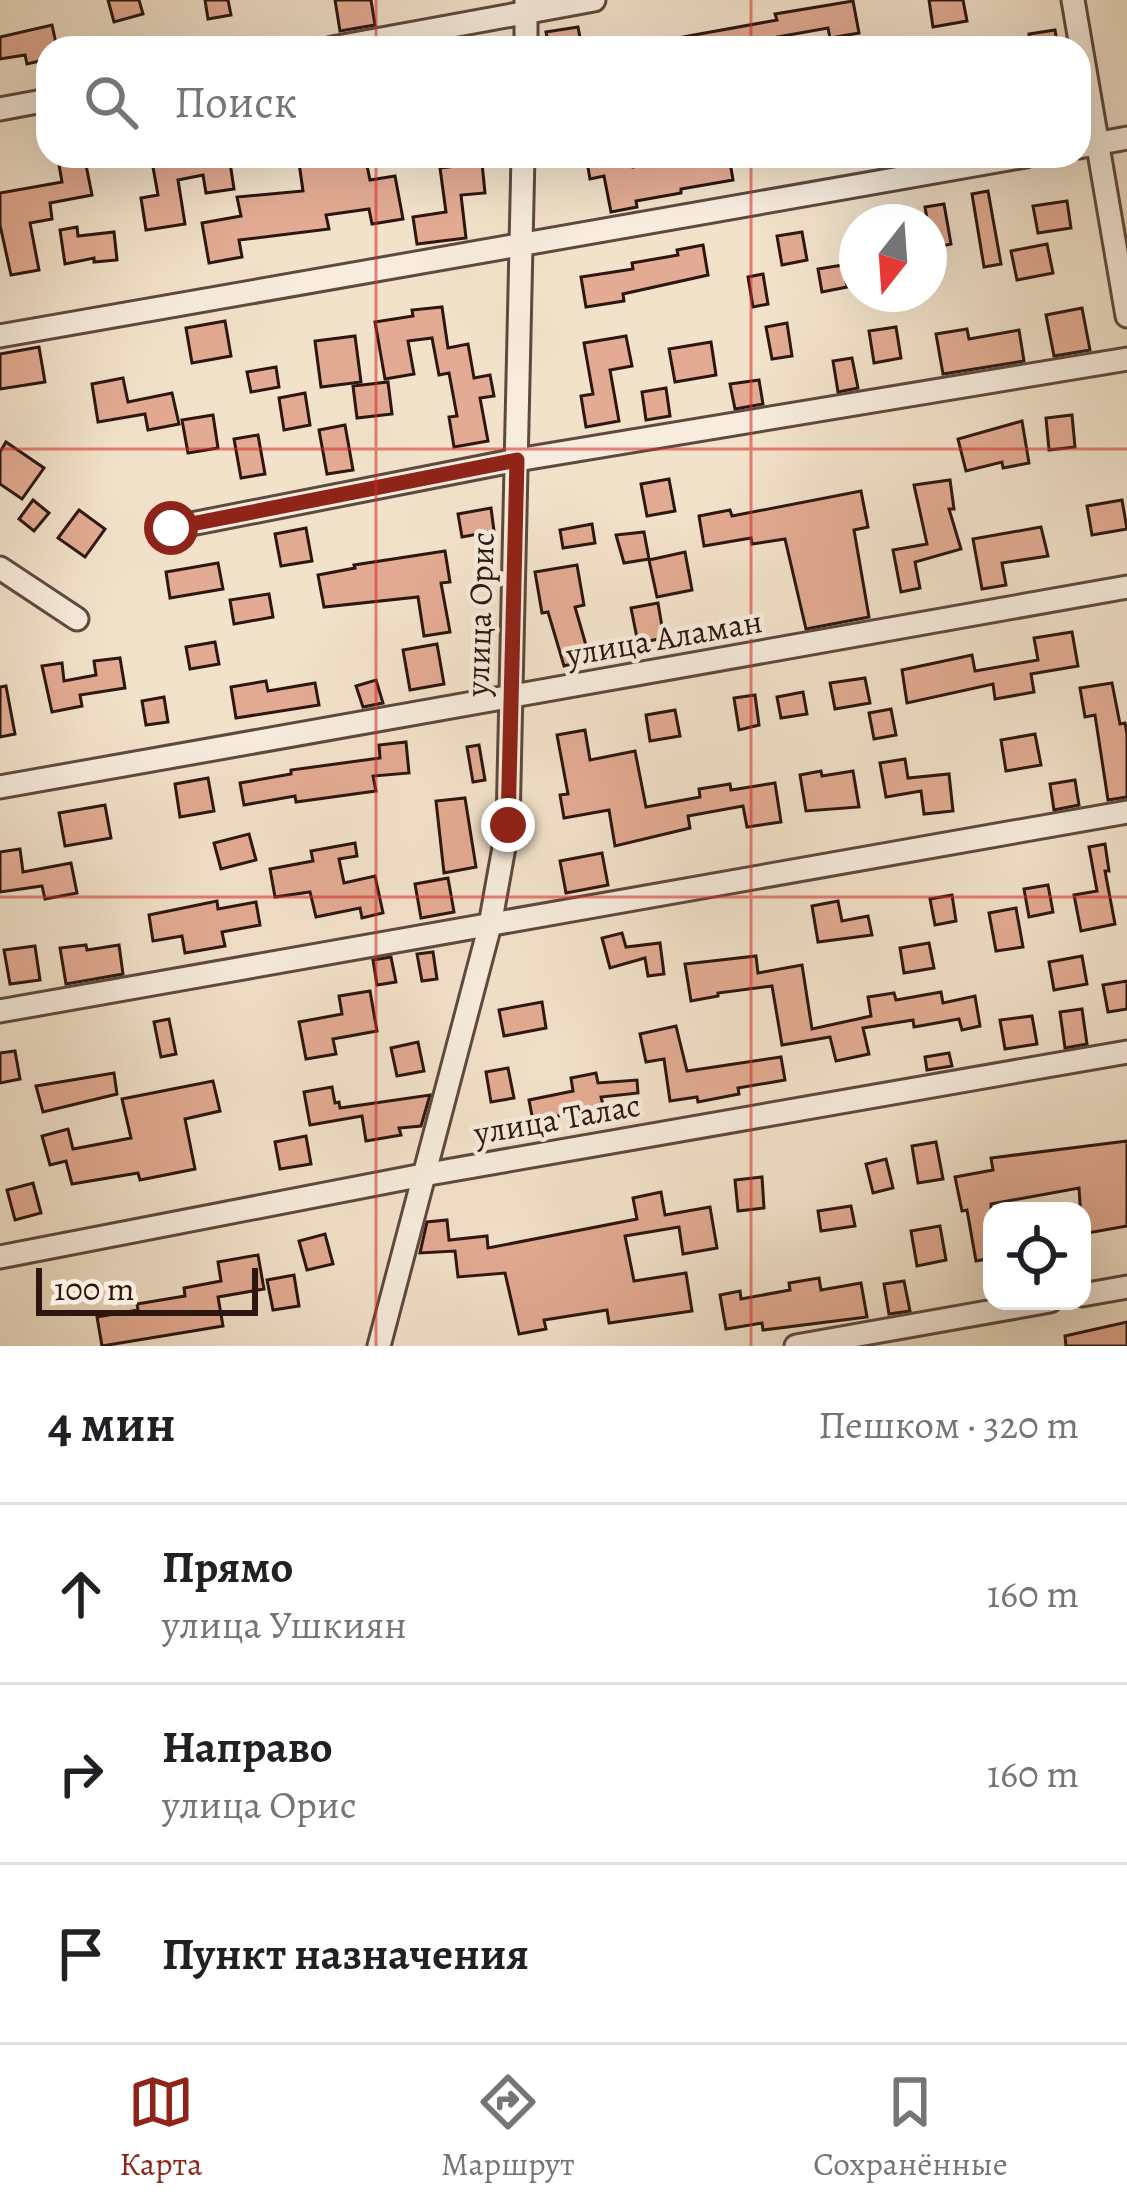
<!DOCTYPE html>
<html lang="ru">
<head>
<meta charset="utf-8">
<style>
  :root { --surface:#fff; --page:#f6f6f6; --text:#202124; --muted:#757577; --line:#e0e0e0; --accent:#8f2418 }
  body { margin:0; font-family:Alegreya,serif; background:var(--page); color:var(--text) }
  .controls { position:absolute; right:36px; bottom:36px; display:grid; overflow:hidden; border-radius:24px; box-shadow:0 12px 48px #0002 }
  .controls button { width:108px; height:108px; display:grid; place-items:center; padding:0; border:0; border-bottom:3px solid var(--line); background:var(--surface); color:var(--text); font:60px sans-serif }
  .compass { position:absolute; left:839px; top:204px; width:108px; height:108px; border-radius:50%; background:var(--surface); box-shadow:0 12px 48px #0002; rotate:197deg }
  .scale { position:absolute; left:36px; bottom:30px; width:222px; box-sizing:border-box; padding-left:12px; border:6px solid #2c160f; border-top:0; font-size:33px; line-height:42px; white-space:nowrap; color:#2c160f; -webkit-text-stroke:9px #f7ecdd; paint-order:stroke }
  .stop { position:absolute; width:36px; height:36px; margin:-27px; border:9px solid #8f2418; border-radius:50%; background:#fff }
  .stop.end { background:#8f2418; border-color:#fff; box-shadow:0 3px 12px #0008 }
  .list { margin:0; padding:0; list-style:none }
  h2 { display:flex; justify-content:space-between; align-items:center; height:156px; margin:0; padding:0 48px; font-size:51px }
  h2 small { font-size:39px; font-weight:400; color:var(--muted) }
  .list li { display:grid; grid-template-columns:78px 1fr auto; gap:36px; align-items:center; box-sizing:border-box; height:180px; padding:0 48px; border-top:3px solid var(--line) }
  .list b { display:block; font-size:45px; white-space:nowrap }
  .list p { margin:0; font-size:39px; white-space:nowrap; color:var(--muted) }
  .list em { font-size:39px; font-style:normal; color:var(--muted) }
  .icon { flex:none; width:66px; height:66px; fill:none; stroke:currentColor; stroke-width:2; stroke-linecap:round; stroke-linejoin:round }
  .map { position:relative; flex:none; width:1127px; height:1346px; overflow:hidden }
  .search { position:absolute; background:var(--surface); box-shadow:0 12px 48px #0002; left:36px; right:36px; top:36px; height:132px; display:flex; align-items:center; gap:30px; box-sizing:border-box; padding:0 42px; border-radius:36px; color:var(--muted); font-size:45px }
  .sheet { height:696px; background:var(--surface) }
  nav { display:flex; justify-content:space-around; align-items:center; box-sizing:border-box; height:168px; border-top:3px solid var(--line); background:var(--surface); font-size:33px; color:var(--muted) }
  nav a { display:grid; justify-items:center; gap:6px }
  nav .on { color:var(--accent) }
  .map>svg:first-child { display:block }
  .building { fill:#e3ab93; stroke:#2c160f; stroke-width:3 }
  .lines { fill:none; stroke-linecap:round; stroke-linejoin:round }
  .minor-casing { stroke:#5e493e; stroke-width:27 }
  .minor { stroke:#f7ecdd; stroke-width:21 }
  .route { stroke:#8f2418; stroke-width:15 }
  .grid { fill:none; stroke:#d62828; stroke-width:3; stroke-opacity:0.55 }
  .labels { text-anchor:middle; stroke-width:9; stroke-linejoin:round; paint-order:stroke }
  .street-label { font-size:33px; fill:#2c160f; stroke:#f7ecdd }
</style>
</head>
<body>
<div class="map">
<svg width="1127" height="1346" viewBox="0 0 1127 1346">
  <rect width="100%" height="100%" fill="#f2e2ca"/>
  <filter id="stains"><feTurbulence type="fractalNoise" baseFrequency=".00167" numOctaves="4"/><feColorMatrix values="0 0 0 0 .2 0 0 0 0 .09 0 0 0 0 .02 0 0 0 .5 -.17"/></filter>
  <radialGradient id="worn" r=".72"><stop offset=".6" stop-color="#630" stop-opacity="0"/><stop offset="1" stop-color="#630" stop-opacity=".3"/></radialGradient>
  <g class="building">
    <path d="M108 0H139L143 14 114 22Z"/>
    <path d="M205 0H228L231 15 208 19Z"/>
    <path d="M335 0H371L375 25 340 31Z"/>
    <path d="M929 0H963L967 21 933 27Z"/>
    <path d="M853 1 859 33 830 38 828 28 761 40 763 48H685L683 37 777 20 775 14Z"/>
    <path d="M52 25 57 48H48V59L27 64 25 55 0 59V37Z"/>
    <path d="M578 27 582 48H549L546 32Z"/>
    <path d="M1055 30 1058 48H1031L1029 34Z"/>
    <path d="M151 156H186L187 160 229 156 234 189 206 193 203 175 178 180 185 224 146 230 141 198 158 195Z"/>
    <path d="M298 156H365L370 180 395 176 403 219 372 224 369 209 326 215 329 229 239 240 242 257 209 263 202 223 241 216 237 197 303 191Z"/>
    <path d="M586 156H631L633 167 686 156H729L733 180 681 189V193L636 201 637 207 611 212 604 176 590 179Z"/>
    <path d="M85 160 92 195 50 203 52 219 30 223 39 270 11 275 0 225V193L62 182 59 165Z"/>
    <path d="M482 163 485 193 461 195 466 238 417 244 413 217 446 212 440 168Z"/>
    <path d="M988 191 1001 264 984 267 972 194Z"/>
    <path d="M1067 201 1071 228 1038 233 1033 206Z"/>
    <path d="M944 204 951 244 932 248 925 207Z"/>
    <path d="M77 227 78 236 114 232 117 260 94 262V258L65 264 60 230Z"/>
    <path d="M802 232 807 260 782 265 777 236Z"/>
    <path d="M1047 244 1053 273 1017 280 1011 251Z"/>
    <path d="M703 245 708 275 623 294 624 301 586 307 581 277 633 269 632 263 678 255 677 250Z"/>
    <path d="M843 265 847 287 822 292 818 269Z"/>
    <path d="M763 274 768 304 753 307 748 277Z"/>
    <path d="M442 307 448 348 468 344 474 378 490 375 494 396 480 398 488 441 454 447 449 417 457 416 449 373 439 375 432 338 408 341 414 374 385 379 375 322 413 316 412 310Z"/>
    <path d="M1082 308 1090 350 1054 356 1046 315Z"/>
    <path d="M225 321 231 356 192 363 186 328Z"/>
    <path d="M787 323 792 356 772 359 766 327Z"/>
    <path d="M896 327 901 358 874 363 869 331Z"/>
    <path d="M967 329 969 339 1019 330 1024 361 943 374 936 334Z"/>
    <path d="M355 336 361 382 321 387 315 341Z"/>
    <path d="M626 336 632 366 610 370 619 421 586 427 581 396 593 394 584 343Z"/>
    <path d="M711 342 716 375 675 382 669 349Z"/>
    <path d="M39 347 45 382 0 389V354Z"/>
    <path d="M852 358 858 388 838 392 833 361Z"/>
    <path d="M276 367 279 387 251 392 247 372Z"/>
    <path d="M123 378 128 402 172 393 179 424 148 430 145 414 98 422 92 384Z"/>
    <path d="M759 380 763 404 735 409 730 384Z"/>
    <path d="M388 382 392 414 357 418 353 386Z"/>
    <path d="M666 388 670 416 646 420 642 392Z"/>
    <path d="M305 393 310 425 284 430 279 398Z"/>
    <path d="M213 415 218 448 188 453 182 420Z"/>
    <path d="M1072 415 1075 447 1049 450 1046 418Z"/>
    <path d="M1022 421 1029 463 1003 468 1002 462 966 471 958 439Z"/>
    <path d="M345 425 353 470 327 474 319 430Z"/>
    <path d="M258 435 265 474 241 478 234 439Z"/>
    <path d="M6 442 44 468 22 499 0 484V452Z"/>
    <path d="M669 479 675 511 647 516 641 484Z"/>
    <path d="M950 480 954 509H949L961 549 915 562 920 588 901 592 893 550 927 544 914 485Z"/>
    <path d="M861 491 868 527 854 530 869 617 806 629 785 539 752 544 751 538 704 546 699 516 730 510 732 516Z"/>
    <path d="M33 500 49 513 34 531 19 519Z"/>
    <path d="M1122 500 1127 529 1092 535 1087 506Z"/>
    <path d="M491 508 494 531 462 537 458 514Z"/>
    <path d="M79 510 105 529 85 557 58 538Z"/>
    <path d="M592 524 595 543 563 548 560 530Z"/>
    <path d="M1041 527 1048 556 1002 563 1006 585 982 589 973 539Z"/>
    <path d="M306 528 312 561 281 566 275 534Z"/>
    <path d="M644 532 649 559 624 563 616 535Z"/>
    <path d="M445 551 450 582 441 583 450 632 424 636 418 597 324 607 318 575 355 568 354 565Z"/>
    <path d="M685 552 692 590 657 597 649 560Z"/>
    <path d="M218 563 223 589 170 598 166 572Z"/>
    <path d="M577 565 584 605 575 607 590 659 564 666 548 612 542 613 535 572Z"/>
    <path d="M269 594 273 617 234 624 230 600Z"/>
    <path d="M658 603 664 638 638 643 631 608Z"/>
    <path d="M1072 632 1078 666 1031 674 1034 692 995 699 993 684 907 703 902 670 972 655 975 671 1038 660 1034 638Z"/>
    <path d="M215 642 219 664 190 669 186 647Z"/>
    <path d="M437 644 444 684 410 690 403 650Z"/>
    <path d="M120 658 125 688 80 695 82 706 52 712 42 666 62 663 64 681 96 675 94 661Z"/>
    <path d="M865 678 870 703 835 709 830 683Z"/>
    <path d="M376 680 383 703 363 707 356 686Z"/>
    <path d="M266 681 268 691 315 683 319 705 236 718 231 687Z"/>
    <path d="M1112 683 1120 724 1125 723 1127 734V797L1108 800 1095 715 1085 717 1080 688Z"/>
    <path d="M6 686 15 734 0 737V687Z"/>
    <path d="M803 692 807 714 781 718 777 697Z"/>
    <path d="M755 695 759 725 739 730 734 698Z"/>
    <path d="M164 697 168 722 146 725 142 701Z"/>
    <path d="M891 709 896 735 874 739 869 713Z"/>
    <path d="M675 710 680 736 650 741 646 715Z"/>
    <path d="M585 730 590 760 635 751 646 807 700 797 699 789 730 784 731 790 775 783 781 822 747 827 743 806 688 816 690 828 615 846 609 810 564 818 560 795 568 794 557 735Z"/>
    <path d="M1035 734 1041 765 1006 771 1001 740Z"/>
    <path d="M406 742 409 773 373 776 376 791 296 802 295 796 244 805 240 783 291 774V770L380 758 379 745Z"/>
    <path d="M479 745 485 780 473 782 467 747Z"/>
    <path d="M905 759 908 778 949 774 953 811 924 814 921 791 886 797 880 763Z"/>
    <path d="M821 771 822 776 853 771 859 807 806 811 800 775Z"/>
    <path d="M208 778 214 811 180 817 175 784Z"/>
    <path d="M1075 780 1079 805 1054 810 1050 784Z"/>
    <path d="M465 798 476 867 444 873 436 801Z"/>
    <path d="M105 805 111 838 65 846 59 813Z"/>
    <path d="M249 834 256 860 221 869 214 843Z"/>
    <path d="M355 843 357 856 339 859 344 883 375 876 383 913 362 918 360 908 316 917 310 892 275 897 270 869 313 861 311 851Z"/>
    <path d="M1105 844 1109 871H1105L1115 924 1081 931 1074 895 1097 891 1089 847Z"/>
    <path d="M20 849 23 872 71 863 77 893 45 899 42 886 0 892V852Z"/>
    <path d="M602 853 608 885 566 893 560 861Z"/>
    <path d="M448 878 454 912 421 918 415 884Z"/>
    <path d="M1048 885 1053 912 1029 917 1024 889Z"/>
    <path d="M952 895 956 921 935 925 930 899Z"/>
    <path d="M217 901 218 909 256 902 260 925 222 932 225 946 185 953 182 936 153 941 149 915Z"/>
    <path d="M838 901 842 921 868 916 872 935 818 942 812 906Z"/>
    <path d="M1016 908 1023 947 996 951 989 913Z"/>
    <path d="M622 933 626 947 660 943 664 974 648 976 645 958 610 968 602 938Z"/>
    <path d="M929 943 934 968 904 973 900 948Z"/>
    <path d="M86 945 87 950 119 945 123 974 66 984 60 948Z"/>
    <path d="M35 946 40 980 10 984 4 950Z"/>
    <path d="M433 952 437 979 422 981 417 954Z"/>
    <path d="M756 956 758 973 802 965 812 1029 871 1016 868 997 894 993 896 1000 941 992 943 1003 975 996 980 1026 962 1030 959 1019 914 1027 913 1020 863 1028 869 1054 836 1061 830 1037 782 1045 772 986 718 993V996L691 1001 685 964Z"/>
    <path d="M1082 956 1087 984 1054 990 1049 962Z"/>
    <path d="M391 957 396 982 377 985 373 960Z"/>
    <path d="M1127 981V1009L1108 1012 1103 985Z"/>
    <path d="M370 991 377 1031 333 1039 336 1054 306 1059 299 1022 342 1014 339 996Z"/>
    <path d="M542 1002 546 1028 504 1036 499 1010Z"/>
    <path d="M1082 1009 1087 1044 1065 1048 1060 1012Z"/>
    <path d="M1032 1016 1037 1044 1005 1049 1000 1020Z"/>
    <path d="M169 1019 176 1054 161 1057 154 1022Z"/>
    <path d="M676 1026 687 1071 781 1057 785 1080 738 1088 739 1094 698 1102 697 1097 670 1101 664 1059 646 1062 640 1034Z"/>
    <path d="M418 1042 424 1071 397 1076 391 1048Z"/>
    <path d="M15 1051 20 1079 0 1083V1053Z"/>
    <path d="M949 1053 952 1066 927 1070 925 1057Z"/>
    <path d="M508 1068 514 1098 491 1102 486 1072Z"/>
    <path d="M114 1073 117 1094 43 1112 36 1086Z"/>
    <path d="M596 1073 598 1083 637 1080 638 1093 601 1097 605 1112 579 1117 578 1112 533 1121 529 1100 573 1091 571 1078Z"/>
    <path d="M213 1081 220 1111 185 1119 195 1169 140 1180 138 1173 72 1184 66 1161 50 1165 42 1136 68 1129 73 1149 131 1138 122 1099Z"/>
    <path d="M332 1087 335 1103 339 1102 340 1108 430 1095 421 1126 399 1128 401 1135 366 1141 362 1116 310 1125 304 1092Z"/>
    <path d="M306 1136 311 1164 280 1169 275 1142Z"/>
    <path d="M1127 1141V1226L1082 1234 1079 1188 991 1204 992 1258 976 1261 967 1210 962 1211 955 1177 993 1170 991 1158Z"/>
    <path d="M936 1142 943 1179 918 1183 912 1146Z"/>
    <path d="M886 1159 893 1188 873 1193 866 1164Z"/>
    <path d="M762 1177 764 1208 738 1211 735 1180Z"/>
    <path d="M33 1183 41 1213 15 1220 7 1190Z"/>
    <path d="M661 1192 665 1215 710 1207 717 1248 683 1254 679 1227 625 1236 634 1281 686 1273 692 1311 609 1323 607 1310 544 1320 546 1329 519 1334 505 1273 458 1277 455 1251 420 1253 427 1222 447 1220 449 1240 487 1236 488 1248 637 1219 633 1198Z"/>
    <path d="M851 1206 855 1226 821 1231 818 1211Z"/>
    <path d="M940 1226 946 1260 917 1266 911 1231Z"/>
    <path d="M325 1234 333 1264 307 1270 299 1241Z"/>
    <path d="M258 1255 264 1289 218 1297 223 1326 102 1346 97 1317 138 1310 137 1304 185 1296 184 1288 221 1281 218 1262Z"/>
    <path d="M294 1275 299 1306 273 1310 267 1280Z"/>
    <path d="M819 1278 821 1290 861 1283 867 1317 763 1330 762 1323 726 1329 720 1295 740 1291 741 1299 790 1290 789 1283Z"/>
    <path d="M904 1281 910 1311 889 1314 884 1284Z"/>
    <path d="M1127 1322V1346H1066L1065 1336Z"/>
  </g>
  <g class="lines">
    <defs>
      <g id="minor">
        <path d="M1073 0 1127 316"/>
        <path d="M332 48 594 0"/>
        <path d="M526 48V1"/>
        <path d="M0 109 48 100"/>
        <path d="M1079 147 1127 138"/>
        <path d="M0 336 1026 156"/>
        <path d="M171 528 517 460 1127 359"/>
        <path d="M0 568 77 619"/>
        <path d="M0 787 1127 587"/>
        <path d="M0 1011 1127 812"/>
        <path d="M0 1257 423 1175 1127 1052"/>
        <path d="M1082 1295 1127 1287"/>
        <path d="M379 1346 490 925 508 825 523 156"/>
        <path d="M796 1346 1050 1301"/>
      </g>
    </defs>
    <use href="#minor" class="minor-casing"/>
    <use href="#minor" class="minor"/>
  </g>
  <g class="lines">
    <path class="route" d="M171 528 517 460 508 825"/>
  </g>
  <path class="grid" d="M376 0V48M751 0V48M376 156V1346M751 156V1346M0 449H1127M0 897H1127"/>
  <g class="labels">
    <g class="street-label">
      <text transform="translate(479 614) rotate(-88)" y="12">улица Орис</text>
      <text transform="translate(664 637) rotate(-10)" y="12">улица Аламан</text>
      <text transform="translate(557 1118) rotate(-10)" y="12">улица Талас</text>
    </g>
  </g>
  <rect width="100%" height="100%" filter="url(#stains)"/>
  <rect width="100%" height="100%" fill="url(#worn)"/>
</svg>
<div class="controls">
<button><svg class="icon" aria-label="locate" viewBox="0 0 24 24"><circle cx="12" cy="12" r="6"/><path d="M12 2v4M12 18v4M2 12h4M18 12h4"/></svg></button>
</div>
<svg class="compass" viewBox="-18 -18 36 36"><path d="M0-13l5 13h-10z" fill="#e53935"/><path d="M0 13l5-13h-10z" fill="#757577"/></svg>
<div class="scale">100 m</div>
<div class="stop" style="left:171px;top:528px"></div>
<div class="stop end" style="left:508px;top:825px"></div>
<div class="search"><svg class="icon" aria-label="search" viewBox="0 0 24 24"><circle cx="10" cy="10" r="6"/><path d="M15 15l6 6"/></svg>Поиск</div>
</div>
<section class="sheet">
<h2>4 мин<small>Пешком · 320 m</small></h2>
<ul class="list">
<li><svg class="icon" aria-label="ahead" viewBox="0 0 24 24"><path d="M12 20V5M6 11l6-6 6 6"/></svg><div><b>Прямо</b><p>улица Ушкиян</p></div><em>160 m</em></li>
<li><svg class="icon" aria-label="right" viewBox="0 0 24 24"><path d="M7 20v-9h11M14 6l5 5-5 5"/></svg><div><b>Направо</b><p>улица Орис</p></div><em>160 m</em></li>
<li><svg class="icon" aria-label="arrive" viewBox="0 0 24 24"><path d="M6 21V4h12l-3 4 3 4H6"/></svg><div><b>Пункт назначения</b></div></li>
</ul>
</section>
<nav>
<a class="on"><svg class="icon" aria-label="map" viewBox="0 0 24 24"><path d="M3 6l6-2 6 2 6-2v14l-6 2-6-2-6 2zM9 4v14M15 6v14"/></svg>Карта</a>
<a><svg class="icon" aria-label="directions" viewBox="0 0 24 24"><path d="M12 3l9 9-9 9-9-9zM9 14v-3h6M13 9l2 2-2 2"/></svg>Маршрут</a>
<a><svg class="icon" aria-label="saved" viewBox="0 0 24 24"><path d="M7 4h10v16l-5-4-5 4z"/></svg>Сохранённые</a>
</nav>
</body>
</html>
